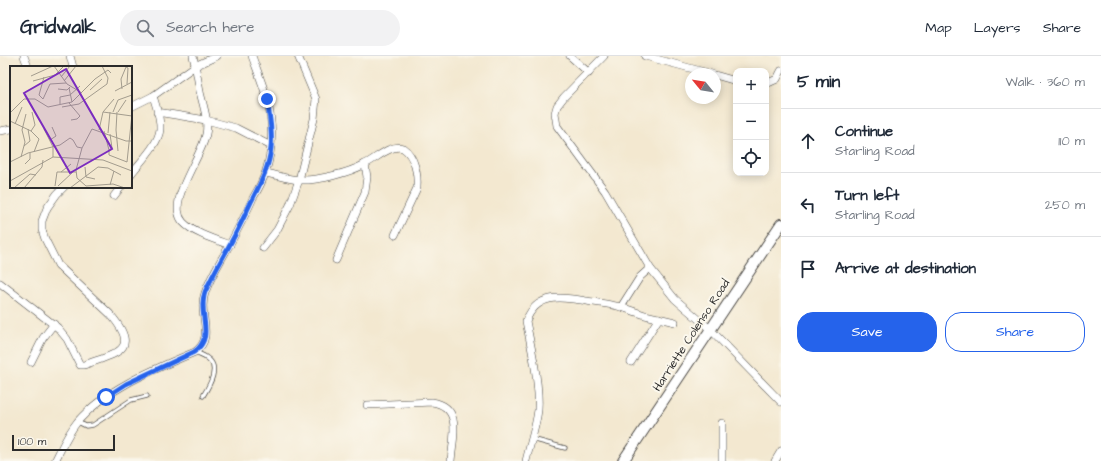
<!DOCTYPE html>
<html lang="en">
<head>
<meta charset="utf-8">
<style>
  :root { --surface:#fff; --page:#f2f2f3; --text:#1f2937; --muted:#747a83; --line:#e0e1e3; --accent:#2563eb }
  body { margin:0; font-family:"Architects Daughter",sans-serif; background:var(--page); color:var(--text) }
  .controls { position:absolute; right:12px; top:12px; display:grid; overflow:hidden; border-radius:8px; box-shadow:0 2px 10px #0003 }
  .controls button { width:36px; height:36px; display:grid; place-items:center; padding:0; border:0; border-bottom:1px solid var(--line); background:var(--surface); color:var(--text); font:20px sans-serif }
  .compass { position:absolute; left:685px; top:12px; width:36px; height:36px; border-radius:50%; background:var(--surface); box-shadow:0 2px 10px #0003; rotate:300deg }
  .scale { position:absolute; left:12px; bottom:10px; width:103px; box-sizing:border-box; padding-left:4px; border:2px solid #2b2b2b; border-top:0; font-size:11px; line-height:14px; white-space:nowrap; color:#2b2b2b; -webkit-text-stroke:3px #fbf7ec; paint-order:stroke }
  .stop { position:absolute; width:12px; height:12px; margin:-9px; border:3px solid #2563eb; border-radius:50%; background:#fff }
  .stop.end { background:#2563eb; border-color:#fff; box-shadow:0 1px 4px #0008 }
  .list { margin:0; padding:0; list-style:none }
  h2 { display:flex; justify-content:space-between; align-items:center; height:52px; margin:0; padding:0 16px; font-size:17px }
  h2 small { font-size:13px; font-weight:400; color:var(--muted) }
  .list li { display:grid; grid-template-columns:26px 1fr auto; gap:12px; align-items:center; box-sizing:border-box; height:64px; padding:0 16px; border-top:1px solid var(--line) }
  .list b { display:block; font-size:15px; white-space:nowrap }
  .list p { margin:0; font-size:13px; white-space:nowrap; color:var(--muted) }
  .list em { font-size:13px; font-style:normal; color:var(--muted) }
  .actions { display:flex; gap:8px; padding:12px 16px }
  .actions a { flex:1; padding:9px 0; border:1px solid var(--accent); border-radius:16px; text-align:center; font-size:14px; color:var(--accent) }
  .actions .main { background:var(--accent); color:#fff }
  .icon { flex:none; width:22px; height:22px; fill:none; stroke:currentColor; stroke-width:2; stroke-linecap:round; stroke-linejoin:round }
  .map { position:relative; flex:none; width:781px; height:405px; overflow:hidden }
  header { display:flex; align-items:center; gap:24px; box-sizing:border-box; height:56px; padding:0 20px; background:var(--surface); border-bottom:1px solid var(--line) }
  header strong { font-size:19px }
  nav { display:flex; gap:22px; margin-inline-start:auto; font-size:14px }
  .search { width:280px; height:36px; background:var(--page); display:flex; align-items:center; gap:10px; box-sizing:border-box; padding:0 14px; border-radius:22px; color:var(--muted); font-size:15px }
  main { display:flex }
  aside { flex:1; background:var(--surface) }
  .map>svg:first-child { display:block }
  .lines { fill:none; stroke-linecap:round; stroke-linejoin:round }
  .lane-casing { stroke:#494744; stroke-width:5 }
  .street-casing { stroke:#494744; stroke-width:8 }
  .secondary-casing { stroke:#494744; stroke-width:12 }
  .lane { stroke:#fff; stroke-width:3.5 }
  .street { stroke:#fff; stroke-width:7 }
  .secondary { stroke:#fff; stroke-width:10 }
  .route { stroke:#2563eb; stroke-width:5 }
  .labels { text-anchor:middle; stroke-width:4; stroke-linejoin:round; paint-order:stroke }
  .street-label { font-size:12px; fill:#2b2b2b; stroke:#fbf7ec }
  .inset-road { fill:none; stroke:#a39c8e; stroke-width:1 }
  .view { fill:#7b2cbf; fill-opacity:0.15; stroke:#7b2cbf; stroke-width:2 }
  .inset-edge { fill:none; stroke:#2b2b2b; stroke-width:2 }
</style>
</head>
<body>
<header>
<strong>Gridwalk</strong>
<div class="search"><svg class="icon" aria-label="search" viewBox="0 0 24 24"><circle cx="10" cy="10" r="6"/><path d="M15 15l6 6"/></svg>Search here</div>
<nav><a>Map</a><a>Layers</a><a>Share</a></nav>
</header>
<main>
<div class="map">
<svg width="781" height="405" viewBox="0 0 781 405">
  <rect width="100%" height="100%" fill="#fbf7ec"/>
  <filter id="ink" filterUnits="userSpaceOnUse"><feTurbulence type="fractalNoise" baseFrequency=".025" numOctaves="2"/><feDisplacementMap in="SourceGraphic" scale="8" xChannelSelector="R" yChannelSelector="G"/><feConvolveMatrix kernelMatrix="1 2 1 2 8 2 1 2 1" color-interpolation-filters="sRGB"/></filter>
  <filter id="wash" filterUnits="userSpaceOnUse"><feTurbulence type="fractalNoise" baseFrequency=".012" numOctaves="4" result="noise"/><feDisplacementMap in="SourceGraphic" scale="16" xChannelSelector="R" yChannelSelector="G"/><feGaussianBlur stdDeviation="0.9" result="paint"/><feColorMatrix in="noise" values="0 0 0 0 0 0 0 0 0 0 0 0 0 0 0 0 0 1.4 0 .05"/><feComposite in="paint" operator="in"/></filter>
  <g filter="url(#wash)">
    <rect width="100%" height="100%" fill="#f3e8d0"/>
  </g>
  <g filter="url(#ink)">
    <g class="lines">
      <defs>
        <g id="lane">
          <path d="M196 296C199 298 204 299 207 302 221 311 209 330 203 340"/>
          <path d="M78 366 86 370 93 369 131 344 147 340"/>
          <path d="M532 383 565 392"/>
        </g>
        <g id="street">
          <path d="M24 0 28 11"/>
          <path d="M70 0 73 11"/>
          <path d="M193 0C196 12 198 24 200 36 203 49 209 65 206 78 202 101 165 146 183 166 193 177 216 184 230 189"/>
          <path d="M570 0 589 17"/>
          <path d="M604 0 564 41 557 50 555 57 557 70 605 135 650 212 675 243 710 273 781 346"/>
          <path d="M645 0 712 18"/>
          <path d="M715 19 736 25"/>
          <path d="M766 28 777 23 781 15"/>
          <path d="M131 51 153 40 195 10 217 0"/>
          <path d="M157 56 206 64 236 72 271 90"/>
          <path d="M0 75 11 73"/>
          <path d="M266 117C276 119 288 123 299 124 317 125 349 117 365 108 376 103 390 88 403 92 415 100 418 119 417 132L395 179"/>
          <path d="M131 118C140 106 159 88 160 73 161 63 156 50 153 40"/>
          <path d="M114 140 121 131"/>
          <path d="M263 192 277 174 290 149 299 124 314 63 316 43 298 0"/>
          <path d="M336 204 365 136 367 121 365 108"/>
          <path d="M0 227 58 272 67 283 80 309H84C116 297 142 295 110 258L58 209 45 183 42 174V165L47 152 57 138 64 131"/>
          <path d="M621 251 645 259 675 266"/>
          <path d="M31 306 43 282 54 268"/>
          <path d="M631 306 659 262"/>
          <path d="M367 349 432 346C463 351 453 381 451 405"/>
          <path d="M55 405C62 391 68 377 78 365 107 332 155 313 195 296 216 281 197 258 205 237 211 219 221 205 230 188 238 173 246 158 253 142 258 134 263 124 266 115 273 92 273 66 267 43 263 29 257 14 252 0"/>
          <path d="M526 405C530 388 536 371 538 354 540 328 531 291 526 265 537 236 562 241 587 245 598 247 610 248 621 251L640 221 650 212"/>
          <path d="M722 405V367"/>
          <path d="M775 405 781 395"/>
        </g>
        <path id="secondary" d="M623 405 781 168"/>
      </defs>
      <use href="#lane" class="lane-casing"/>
      <use href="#street" class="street-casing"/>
      <use href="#secondary" class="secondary-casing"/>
      <use href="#lane" class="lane"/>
      <use href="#street" class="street"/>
      <use href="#secondary" class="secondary"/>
    </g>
  </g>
  <g class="lines" filter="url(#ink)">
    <path class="route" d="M106 341 126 328 194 296C216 281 197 258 205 236 212 220 221 205 229 190 237 176 244 161 251 146 260 128 269 112 271 92 273 76 269 59 267 43"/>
  </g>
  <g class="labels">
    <g class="street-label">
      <text transform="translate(691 279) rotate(-57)" y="4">Harriette Colenso Road</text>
    </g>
  </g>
  <g transform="translate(10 10)">
    <rect width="122" height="122" fill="#f3e8d0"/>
    <path class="inset-road" d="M44 0 57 18 72 27M21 10 43 0M34 11 29 29 33 33 40 18 56 17M51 11 60 0M23 15 45 9 54 0M54 15 66 0M59 22 62 36M48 23 57 24 60 21M112 23 111 13 116 1 118 2 117 18M80 24 92 13M105 25 122 16M59 37 70 50 67 53 61 54M50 38V31L60 29 70 20M52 41 69 38 97 18 98 12 92 0M93 46 122 50M103 46 108 34 122 29M107 46 106 64 108 85M108 46 116 34M0 47 14 33H25L38 41 62 36 85 13 98 4 101 7M0 55 21 65 29 73 24 86M5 58 12 41M34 63 43 81V91M89 64 93 46 104 33M21 65 25 59 22 46M94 65 99 84 102 82 100 68M98 67 100 46M40 74 46 70 42 61M14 80 20 75 18 63M99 84V89L117 96 122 48M11 91 15 76 12 64 16 48M0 96 18 87 50 79 60 72 63 74 67 81 72 82M15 98 20 93V87M75 101 76 111 85 113M51 106 61 98M0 115 43 91 93 94 122 105M100 119 104 105M45 120 47 106H66M48 120 63 106M4 122 20 108 26 109M14 122 32 101 33 94M60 122 88 101 98 102 111 109M115 122 103 118 76 120 67 112 66 104 72 82 82 63 116 75H122"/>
    <path class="view" d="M56 3 102 83 60 107 14 27Z"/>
    <rect width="122" height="122" class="inset-edge"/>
  </g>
</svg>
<div class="controls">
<button>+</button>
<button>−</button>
<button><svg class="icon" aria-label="locate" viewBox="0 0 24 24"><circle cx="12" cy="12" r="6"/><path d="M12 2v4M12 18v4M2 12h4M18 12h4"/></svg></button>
</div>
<svg class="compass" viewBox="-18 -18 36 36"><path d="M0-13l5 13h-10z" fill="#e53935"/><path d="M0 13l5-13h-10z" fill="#747a83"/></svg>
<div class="scale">100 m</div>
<div class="stop" style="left:106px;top:341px"></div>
<div class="stop end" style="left:267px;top:43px"></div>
</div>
<aside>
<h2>5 min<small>Walk · 360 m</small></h2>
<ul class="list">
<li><svg class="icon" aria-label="ahead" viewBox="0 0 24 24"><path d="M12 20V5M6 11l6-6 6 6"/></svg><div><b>Continue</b><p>Starling Road</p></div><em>110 m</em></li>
<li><svg class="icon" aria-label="left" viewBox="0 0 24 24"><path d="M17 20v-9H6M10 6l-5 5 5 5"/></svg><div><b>Turn left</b><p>Starling Road</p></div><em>250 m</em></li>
<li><svg class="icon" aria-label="arrive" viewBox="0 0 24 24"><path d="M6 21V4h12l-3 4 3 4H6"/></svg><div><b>Arrive at destination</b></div></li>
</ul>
<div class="actions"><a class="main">Save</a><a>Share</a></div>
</aside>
</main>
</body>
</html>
